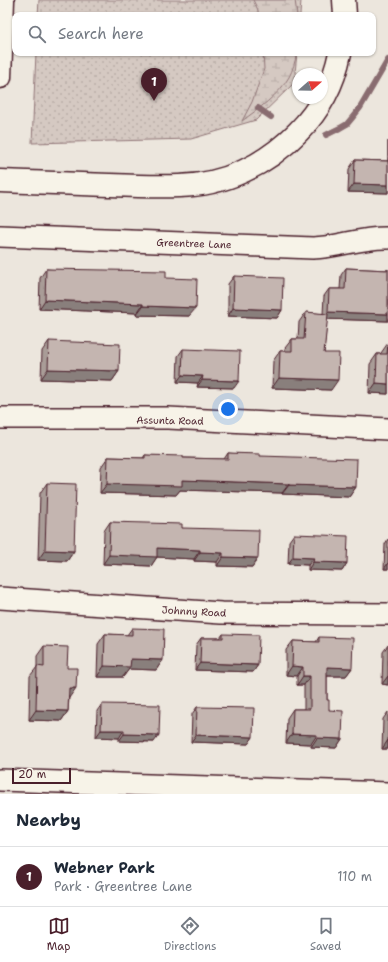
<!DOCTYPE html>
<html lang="en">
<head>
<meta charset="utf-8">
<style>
  :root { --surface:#fff; --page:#f6f6f7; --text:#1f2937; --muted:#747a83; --line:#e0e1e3; --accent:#4a1f2b }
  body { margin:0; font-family:"Shantell Sans",sans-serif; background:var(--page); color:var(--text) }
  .compass { position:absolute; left:292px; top:68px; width:36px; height:36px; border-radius:50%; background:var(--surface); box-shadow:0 1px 3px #0004; rotate:70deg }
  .scale { position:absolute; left:12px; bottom:10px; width:59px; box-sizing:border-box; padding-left:4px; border:2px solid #4a1f2b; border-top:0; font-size:11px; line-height:14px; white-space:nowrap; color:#4a1f2b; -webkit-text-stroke:3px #f7f3e8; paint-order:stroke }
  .you { position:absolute; left:228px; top:409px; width:14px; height:14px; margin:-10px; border:3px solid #fff; border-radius:50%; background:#1a73e8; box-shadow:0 0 0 6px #1a73e833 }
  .badge { display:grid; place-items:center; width:26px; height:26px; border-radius:50%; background:var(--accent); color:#fff; font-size:13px; font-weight:700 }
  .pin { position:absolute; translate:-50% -33px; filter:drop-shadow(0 1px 2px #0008) }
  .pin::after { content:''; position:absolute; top:21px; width:14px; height:12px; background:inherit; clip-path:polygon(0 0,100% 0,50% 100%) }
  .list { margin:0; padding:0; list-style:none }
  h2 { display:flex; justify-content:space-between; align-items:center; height:52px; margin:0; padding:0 16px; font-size:17px }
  h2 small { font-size:13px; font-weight:400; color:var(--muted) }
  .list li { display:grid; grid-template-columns:26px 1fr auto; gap:12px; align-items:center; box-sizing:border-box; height:60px; padding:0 16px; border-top:1px solid var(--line) }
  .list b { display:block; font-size:15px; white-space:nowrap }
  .list p { margin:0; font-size:13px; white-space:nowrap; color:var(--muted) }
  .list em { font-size:13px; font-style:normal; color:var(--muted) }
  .icon { flex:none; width:22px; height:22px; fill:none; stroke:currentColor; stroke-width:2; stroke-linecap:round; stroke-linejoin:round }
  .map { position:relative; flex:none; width:388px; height:794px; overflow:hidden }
  .search { position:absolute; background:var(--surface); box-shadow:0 1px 3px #0004; left:12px; right:12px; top:12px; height:44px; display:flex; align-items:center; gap:10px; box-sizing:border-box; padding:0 14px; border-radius:8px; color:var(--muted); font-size:15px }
  .sheet { height:112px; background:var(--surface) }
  nav { display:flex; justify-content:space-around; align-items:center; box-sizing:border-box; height:56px; border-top:1px solid var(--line); background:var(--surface); font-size:11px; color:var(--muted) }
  nav a { display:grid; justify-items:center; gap:2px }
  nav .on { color:var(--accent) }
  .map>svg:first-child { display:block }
  .grass { fill:url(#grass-dots); stroke:#907476 }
  .wetland { fill:url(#wetland-marsh); stroke:#907476 }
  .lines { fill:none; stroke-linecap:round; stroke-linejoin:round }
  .stream { stroke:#896c6f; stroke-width:6 }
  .minor-casing { stroke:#4a1f2b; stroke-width:24 }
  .tertiary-casing { stroke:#4a1f2b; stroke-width:25 }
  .motorway-casing { stroke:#4a1f2b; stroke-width:25 }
  .minor { stroke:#f7f3e8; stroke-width:21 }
  .tertiary { stroke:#f7f3e8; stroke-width:22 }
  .motorway { stroke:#f7f3e8; stroke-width:22 }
  .wall { fill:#a99c97; stroke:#4a1f2b }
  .shaded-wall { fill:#897f7b; stroke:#4a1f2b }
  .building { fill:#c4b5b0; stroke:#4a1f2b }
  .labels { text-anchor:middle; stroke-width:3; stroke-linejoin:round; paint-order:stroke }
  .street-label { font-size:10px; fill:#4a1f2b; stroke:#f7f3e8 }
</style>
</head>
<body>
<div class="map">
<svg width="388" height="794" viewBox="0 0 388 794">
  <defs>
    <pattern id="grass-dots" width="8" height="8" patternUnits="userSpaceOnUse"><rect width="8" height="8" fill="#d5c9c2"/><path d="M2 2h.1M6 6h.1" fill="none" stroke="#b8aca7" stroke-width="1.8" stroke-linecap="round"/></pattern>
    <pattern id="wetland-marsh" width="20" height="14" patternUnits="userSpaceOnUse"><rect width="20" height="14" fill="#d5c9c2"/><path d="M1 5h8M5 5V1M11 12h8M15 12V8" fill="none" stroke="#b8aca7"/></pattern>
  </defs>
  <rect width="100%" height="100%" fill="#ece6dd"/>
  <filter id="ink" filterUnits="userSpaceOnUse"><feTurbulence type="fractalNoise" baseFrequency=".025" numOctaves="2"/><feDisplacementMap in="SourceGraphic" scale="8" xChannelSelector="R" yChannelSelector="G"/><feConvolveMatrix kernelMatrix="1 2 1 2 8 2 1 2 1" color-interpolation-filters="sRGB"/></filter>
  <g filter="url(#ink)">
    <g class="grass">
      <path d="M39 0H301L300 15H38Z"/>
      <path d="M36 53H297L294 83 256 120 191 139 32 143Z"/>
    </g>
    <g class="wetland">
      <path d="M253 0H295L297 15H258V10Z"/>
      <path d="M263 53H297C295 61 293 70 289 77 279 95 258 109 242 121L252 102 264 69Z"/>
    </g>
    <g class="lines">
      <g class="stream">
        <path d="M258 108 271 117"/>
        <path d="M326 135 340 128 347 124 352 118 360 108 388 60"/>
      </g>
      <defs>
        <g id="minor">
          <path d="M0 236 313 248C339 247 362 237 388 238"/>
          <path d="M0 418H168L388 429"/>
          <path d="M0 598 221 613 388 614"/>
          <path d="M0 780 388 793"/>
        </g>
        <path id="tertiary" d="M0 77 3 0"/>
        <g id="motorway">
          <path d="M344 0 345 15"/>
          <path d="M0 181C36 182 73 184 109 185 133 186 156 187 179 186 225 185 266 165 298 132 319 111 334 83 340 53"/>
        </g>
      </defs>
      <use href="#minor" class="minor-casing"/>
      <use href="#tertiary" class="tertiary-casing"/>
      <use href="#motorway" class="motorway-casing"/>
      <use href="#minor" class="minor"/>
      <use href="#tertiary" class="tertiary"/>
      <use href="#motorway" class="motorway"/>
    </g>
    <g class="wall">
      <path d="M388 141V193L348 192 349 169 355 160 388 161Z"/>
      <path d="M346 268 388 270V269V321L327 319 324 353 331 390 272 388 273 361 280 351H285V348L292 339H298L299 322 306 312 323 314 324 296 329 289H340L341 275Z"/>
      <path d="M46 269 166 278 189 316 136 315 137 313 39 309 40 278Z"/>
      <path d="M234 276 282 310 277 318 228 316V284Z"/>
      <path d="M49 341 119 371 112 381 41 379 42 351Z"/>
      <path d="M388 343V394L369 393 370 364 377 354H380L381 353Z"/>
      <path d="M183 349 234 388 197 387 198 383 177 382 178 356Z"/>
      <path d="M228 453 260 456 356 487 349 497 282 494V493L180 490 176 495 100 493 101 467 108 457 143 458 145 455 183 458 224 459Z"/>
      <path d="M47 483 74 551 67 561 38 560 40 493Z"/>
      <path d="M110 522 182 528 258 558 252 567 217 566V562L194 561V559L157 557 151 566 103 564 104 531Z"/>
      <path d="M294 534 347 563 342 571 308 570V565L288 564 289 541Z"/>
      <path d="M388 539V569H384L385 544Z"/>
      <path d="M132 628 163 660 156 670 129 669 123 677H97L98 644 105 634 127 635Z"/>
      <path d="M223 634 258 665 253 672 195 670 196 645 201 638H220Z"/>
      <path d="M319 637 352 668 346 676H327V700L329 710 342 739 336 748 311 747V744L286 743 287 718 293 709H304V685H297V676L286 675V650L293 641 316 642Z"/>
      <path d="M388 645V685L382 684 383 652Z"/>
      <path d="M44 646 67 668 69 698 68 711 61 721 29 720 30 676 37 667V656Z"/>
      <path d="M102 704 154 742 119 741V738L96 737 97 711Z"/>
      <path d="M197 707 253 737 248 744 191 742 192 714Z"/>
      <path d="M388 712V749H382L383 719Z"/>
    </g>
    <g class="shaded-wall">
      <path d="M354 184 388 185V193L348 192Z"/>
      <path d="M45 300 143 304 137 313 39 309Z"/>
      <path d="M143 306 196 308 189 316 136 315Z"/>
      <path d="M233 308 282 310 277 318 228 316Z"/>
      <path d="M328 312 388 314V321L323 319Z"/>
      <path d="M48 369 119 371 112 381 41 379Z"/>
      <path d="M182 375 203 376 198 383 177 382Z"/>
      <path d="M279 378 338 380 331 390 272 388Z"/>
      <path d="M202 380 239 381 234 388 197 387Z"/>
      <path d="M376 383 388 384V394L369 393Z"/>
      <path d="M182 480 289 484 282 493 180 490 176 495 100 493 107 484Z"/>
      <path d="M289 485 356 487 349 497 282 494Z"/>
      <path d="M157 548 200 550 194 559 157 557 151 566 103 564 109 555Z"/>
      <path d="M45 550 74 551 67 561 38 560Z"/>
      <path d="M200 552 223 553 217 562 194 561Z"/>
      <path d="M223 557 258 558 252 567 217 566Z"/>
      <path d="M293 557 314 558 308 565 288 564Z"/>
      <path d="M313 562 347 563 342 571 308 570Z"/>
      <path d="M388 563V569H384Z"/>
      <path d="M131 659 163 660 156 670 129 669 123 677H97L104 666Z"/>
      <path d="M200 663 258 665 253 672 195 670Z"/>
      <path d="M292 666 303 667 297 676 286 675Z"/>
      <path d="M327 667 352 668 346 676H321Z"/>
      <path d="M303 676H310L304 685H297Z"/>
      <path d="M388 676V685L382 684Z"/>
      <path d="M69 688H76L69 698H62Z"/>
      <path d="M36 710 68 711 61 721 29 720Z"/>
      <path d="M101 730H124L119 738 96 737Z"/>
      <path d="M124 734 159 735 154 742 119 741Z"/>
      <path d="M292 734 317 735 311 744 286 743Z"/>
      <path d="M196 735 253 737 248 744 191 742Z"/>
      <path d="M317 738 342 739 336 748 311 747Z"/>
      <path d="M388 740V749H382Z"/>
    </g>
    <g class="building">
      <path d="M355 160 388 161V185L354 184Z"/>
      <path d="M346 268 388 270V314L328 312 329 289H345Z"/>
      <path d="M46 269 166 271V278L197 279 196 308 143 306V304L45 300Z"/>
      <path d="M234 276 283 278 282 310 233 308Z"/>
      <path d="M306 312 328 314 324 353H339L338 380 279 378 280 351H292V339H304Z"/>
      <path d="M49 341 120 344 119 371 48 369Z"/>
      <path d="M388 343V384L376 383 377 354H387Z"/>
      <path d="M183 349 240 351 239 381 202 380 203 376 182 375Z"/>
      <path d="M228 453 260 454V456L357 459 356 487 289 485V484L182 480V486L107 484 108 457 145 458V455L183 456V458L228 459Z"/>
      <path d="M47 483 76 484 74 551 45 550Z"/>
      <path d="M110 522 182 524V528L259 530 258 558 223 557V553L200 552V550L157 548V557L109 555Z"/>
      <path d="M294 534 348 536 347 563 313 562 314 558 293 557Z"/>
      <path d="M132 628 164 629 163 660 131 659 130 667 104 666 105 634 132 635Z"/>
      <path d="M223 634 259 635 258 665 200 663 201 638H223Z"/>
      <path d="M319 637 353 638 352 668 327 667V700H329V710L343 711 342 739 317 738V735L292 734 293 709H310V676H303V667L292 666 293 641 319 642Z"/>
      <path d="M44 646 68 647 67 668H77L76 688H69L68 711 36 710 37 666 44 667Z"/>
      <path d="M102 704 160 705 159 735 124 734V730H101Z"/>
      <path d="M197 707 254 708 253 737 196 735Z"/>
    </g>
  </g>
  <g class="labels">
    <g class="street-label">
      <text transform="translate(194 243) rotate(2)" y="4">Greentree Lane</text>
      <text transform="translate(170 420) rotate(1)" y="4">Assunta Road</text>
      <text transform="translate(194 611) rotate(3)" y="4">Johnny Road</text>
    </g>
  </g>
</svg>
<svg class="compass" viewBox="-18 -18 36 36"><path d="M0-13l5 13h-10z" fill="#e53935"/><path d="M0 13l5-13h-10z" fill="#747a83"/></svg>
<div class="scale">20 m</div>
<div class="you"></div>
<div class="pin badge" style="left:154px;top:101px">1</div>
<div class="search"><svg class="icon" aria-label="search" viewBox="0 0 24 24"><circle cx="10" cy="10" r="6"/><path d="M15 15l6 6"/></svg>Search here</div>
</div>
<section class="sheet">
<h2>Nearby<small></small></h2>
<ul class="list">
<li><span class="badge">1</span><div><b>Webner Park</b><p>Park · Greentree Lane</p></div><em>110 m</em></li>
</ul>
</section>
<nav>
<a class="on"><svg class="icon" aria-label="map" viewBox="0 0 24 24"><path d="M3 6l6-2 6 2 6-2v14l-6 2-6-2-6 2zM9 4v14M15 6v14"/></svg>Map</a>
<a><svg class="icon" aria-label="directions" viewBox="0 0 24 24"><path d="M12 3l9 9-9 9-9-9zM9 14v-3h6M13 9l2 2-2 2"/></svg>Directions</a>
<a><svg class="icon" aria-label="saved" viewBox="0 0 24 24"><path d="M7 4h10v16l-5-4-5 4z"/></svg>Saved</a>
</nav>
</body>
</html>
